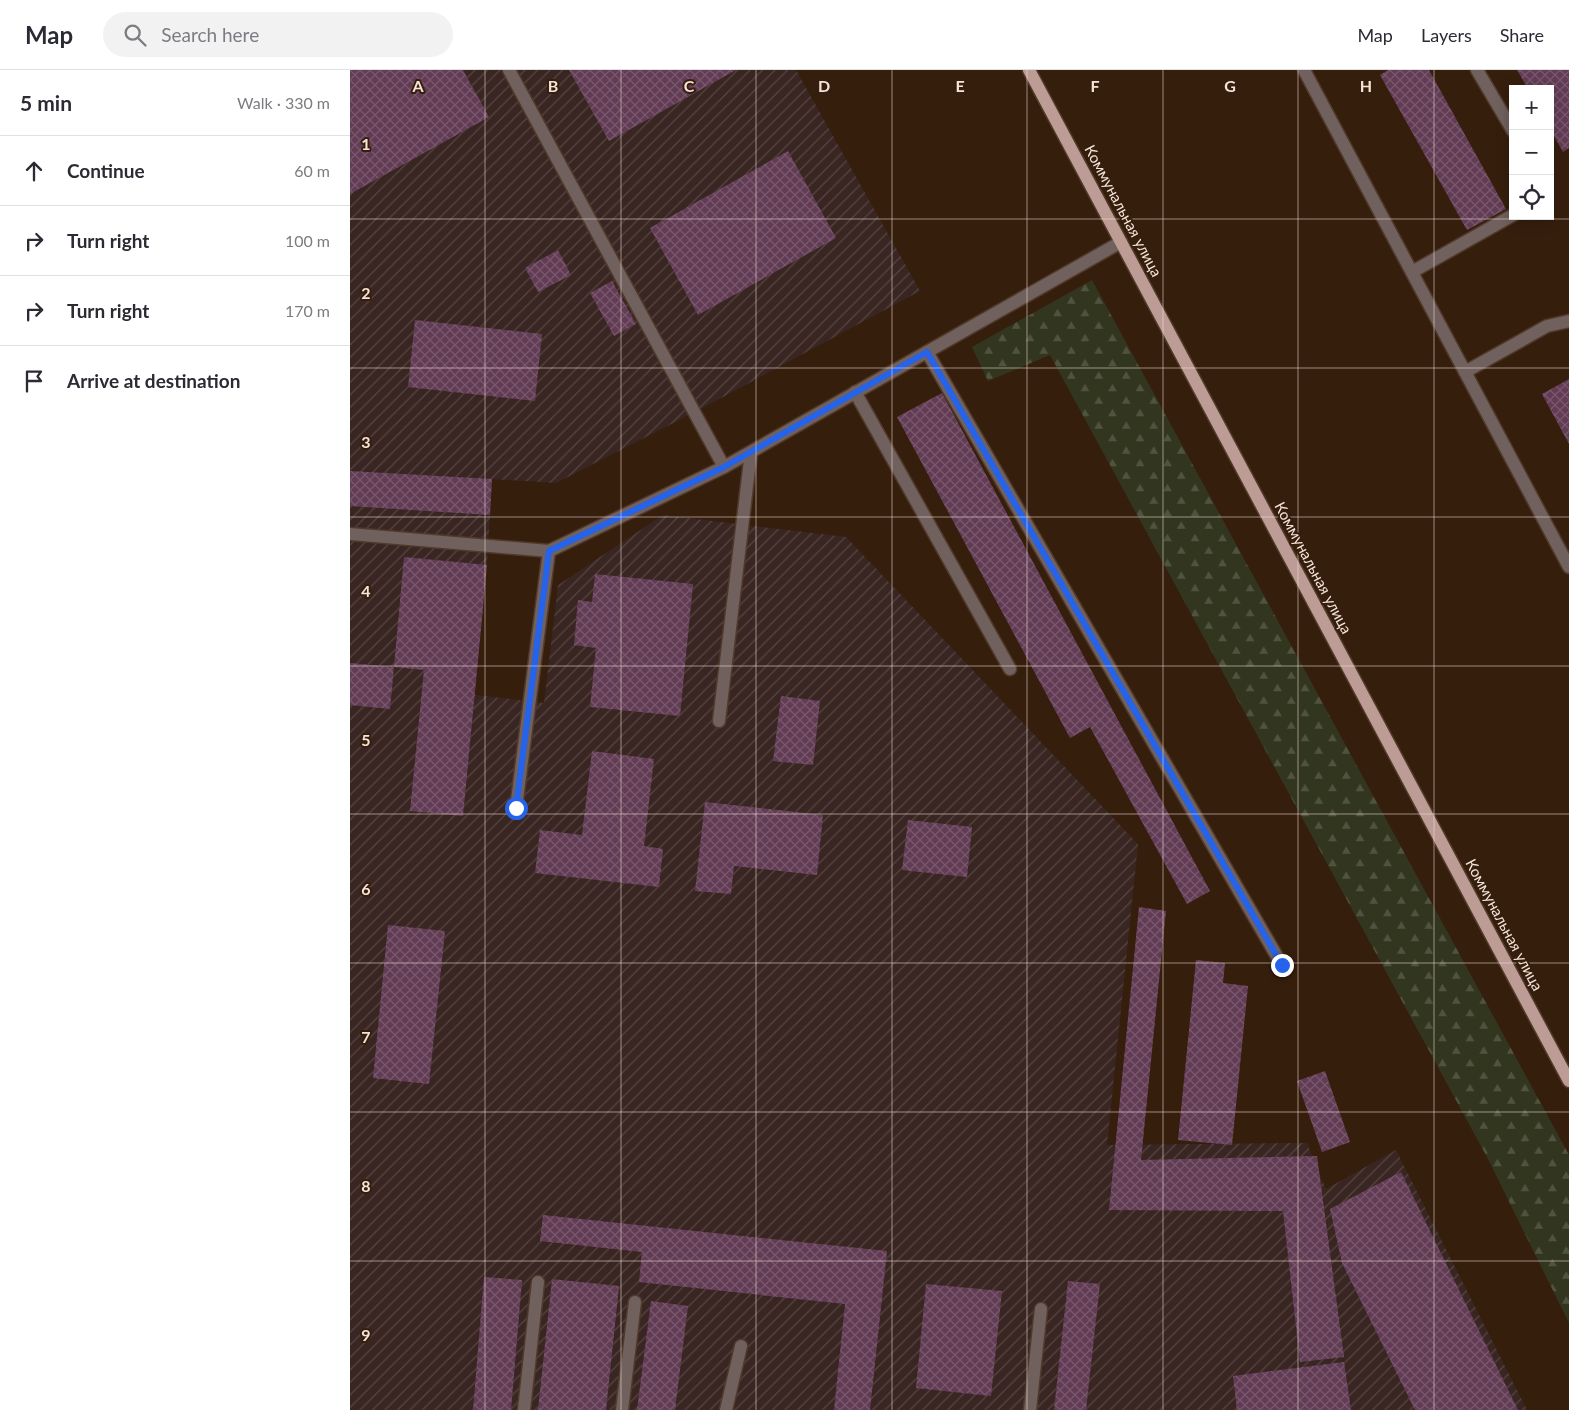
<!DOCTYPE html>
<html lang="en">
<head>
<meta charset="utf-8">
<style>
  :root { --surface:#fff; --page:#f2f2f3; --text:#2b2b33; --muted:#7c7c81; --line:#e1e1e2 }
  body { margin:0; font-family:Lato,sans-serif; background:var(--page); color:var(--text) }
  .controls { position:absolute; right:15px; top:15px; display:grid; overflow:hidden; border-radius:0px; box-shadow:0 2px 12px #0003 }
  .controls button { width:45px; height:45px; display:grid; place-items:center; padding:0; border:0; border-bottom:1px solid var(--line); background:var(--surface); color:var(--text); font:25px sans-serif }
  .stop { position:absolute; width:15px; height:15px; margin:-11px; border:4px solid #2563eb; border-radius:50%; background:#fff }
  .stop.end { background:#2563eb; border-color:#fff; box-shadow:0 1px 5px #0008 }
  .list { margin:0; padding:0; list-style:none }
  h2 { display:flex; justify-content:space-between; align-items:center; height:65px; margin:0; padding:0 20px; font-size:21px }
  h2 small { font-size:16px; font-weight:400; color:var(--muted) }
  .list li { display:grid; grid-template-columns:32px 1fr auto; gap:15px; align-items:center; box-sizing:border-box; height:70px; padding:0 20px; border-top:1px solid var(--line) }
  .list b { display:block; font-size:19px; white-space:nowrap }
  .list em { font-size:16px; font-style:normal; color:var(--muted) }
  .icon { flex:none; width:28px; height:28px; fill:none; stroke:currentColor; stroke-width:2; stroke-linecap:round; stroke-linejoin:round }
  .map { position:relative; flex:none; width:1219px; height:1340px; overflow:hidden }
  header { display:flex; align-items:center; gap:30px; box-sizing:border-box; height:70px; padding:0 25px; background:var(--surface); border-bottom:1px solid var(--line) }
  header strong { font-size:24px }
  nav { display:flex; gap:28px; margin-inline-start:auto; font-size:18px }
  .search { width:350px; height:45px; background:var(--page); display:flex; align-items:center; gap:12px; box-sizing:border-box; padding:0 18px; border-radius:28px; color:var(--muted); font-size:19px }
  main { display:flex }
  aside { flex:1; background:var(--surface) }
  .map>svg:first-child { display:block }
  .industrial { fill:url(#industrial-furrows) }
  .forest { fill:url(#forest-firs) }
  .building { fill:url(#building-cross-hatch) }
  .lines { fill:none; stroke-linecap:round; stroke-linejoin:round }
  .minor-casing { stroke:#513a2a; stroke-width:15 }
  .major-casing { stroke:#513a2a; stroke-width:15 }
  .minor { stroke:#70605e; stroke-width:12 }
  .major { stroke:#bd9c96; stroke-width:12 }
  .route { stroke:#2563eb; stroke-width:6 }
  .grid { fill:none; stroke:#f4e3d9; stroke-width:1; stroke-opacity:0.55 }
  .labels { text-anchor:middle; stroke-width:4; stroke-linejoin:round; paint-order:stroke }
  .street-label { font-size:15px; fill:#f4e3d9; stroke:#361e0d }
  .grid-label { font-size:16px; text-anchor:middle; font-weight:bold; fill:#f4e3d9; stroke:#361e0d; stroke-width:4; stroke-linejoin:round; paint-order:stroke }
</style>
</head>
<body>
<header>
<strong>Map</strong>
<div class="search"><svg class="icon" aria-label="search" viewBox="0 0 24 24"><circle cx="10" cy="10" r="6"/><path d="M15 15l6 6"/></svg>Search here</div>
<nav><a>Map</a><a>Layers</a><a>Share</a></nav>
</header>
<main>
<aside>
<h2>5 min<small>Walk · 330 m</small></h2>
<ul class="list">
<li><svg class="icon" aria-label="ahead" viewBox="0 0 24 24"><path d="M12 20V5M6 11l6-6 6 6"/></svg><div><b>Continue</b></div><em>60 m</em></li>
<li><svg class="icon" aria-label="right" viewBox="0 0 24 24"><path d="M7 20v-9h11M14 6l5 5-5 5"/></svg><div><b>Turn right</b></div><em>100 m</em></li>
<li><svg class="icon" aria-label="right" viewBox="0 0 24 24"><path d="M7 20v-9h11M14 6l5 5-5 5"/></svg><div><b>Turn right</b></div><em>170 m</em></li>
<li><svg class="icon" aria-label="arrive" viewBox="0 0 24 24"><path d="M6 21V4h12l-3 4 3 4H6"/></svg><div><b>Arrive at destination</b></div></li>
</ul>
</aside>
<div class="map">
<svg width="1219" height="1340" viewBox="0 0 1219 1340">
  <defs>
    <pattern id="industrial-furrows" width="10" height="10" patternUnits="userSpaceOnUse" patternTransform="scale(1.25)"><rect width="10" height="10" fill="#392623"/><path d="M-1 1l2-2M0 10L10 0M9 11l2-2" fill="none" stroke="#564542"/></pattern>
    <pattern id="forest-firs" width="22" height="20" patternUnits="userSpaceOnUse" patternTransform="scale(1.25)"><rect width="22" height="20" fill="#32361f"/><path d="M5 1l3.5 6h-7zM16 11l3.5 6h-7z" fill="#50533f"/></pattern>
    <pattern id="building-cross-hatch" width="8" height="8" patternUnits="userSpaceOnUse" patternTransform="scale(1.25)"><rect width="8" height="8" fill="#623c55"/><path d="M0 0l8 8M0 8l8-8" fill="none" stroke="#79586d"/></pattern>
  </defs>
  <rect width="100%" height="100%" fill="#361e0d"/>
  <path class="industrial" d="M0 0H446L570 221 345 342 206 413 142 409 137 495 125 625 194 633 208 515 313 445 496 467 788 774 757 1075 957 1073 976 1119 1046 1080 1177 1340H0Z"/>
  <path class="forest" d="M742 210 1219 1085V1253L1138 1089 700 285 638 311 622 277Z"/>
  <g class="building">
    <path d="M0 0H113L139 47 0 124Z"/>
    <path d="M219 0H386L259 71Z"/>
    <path d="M1038 0H1079L1156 139 1117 160 1030 5Z"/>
    <path d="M1167 0H1219V78L1213 82 1200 59V19H1178Z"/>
    <path d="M438 81 486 168 348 245 300 158Z"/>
    <path d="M208 180 221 205 188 222 175 198Z"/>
    <path d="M262 211 286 254 264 266 240 223Z"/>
    <path d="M65 250 192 264 185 331 58 317Z"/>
    <path d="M1219 309V374L1192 324Z"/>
    <path d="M592 323 860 821 837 834 740 657 720 668 547 347Z"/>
    <path d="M0 401 142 409 140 445 0 436Z"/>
    <path d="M54 487 137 495 113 746 60 741 74 600 44 597Z"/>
    <path d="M245 504 343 514 330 646 240 637 246 578 224 575 228 530 242 532Z"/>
    <path d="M0 593 44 597 40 639 0 635Z"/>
    <path d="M431 626 470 631 463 695 423 691Z"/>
    <path d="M242 681 304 689 294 776 313 779 309 817 185 803 190 760 232 765Z"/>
    <path d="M355 732 473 745 467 805 384 796 381 824 345 821Z"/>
    <path d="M558 750 622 757 617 807 552 800Z"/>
    <path d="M789 837 816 841 791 1090 967 1086 994 1287 950 1292 933 1141 759 1140Z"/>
    <path d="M38 855 95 861 79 1014 23 1008Z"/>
    <path d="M846 890 875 893 873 913 898 916 882 1075 828 1070Z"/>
    <path d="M975 1001 1000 1072 972 1082 947 1011Z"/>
    <path d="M1051 1102 1168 1340H1065L992 1193 980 1139Z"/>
    <path d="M193 1145 537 1181 520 1340H484L495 1234 289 1212 292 1182 190 1171Z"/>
    <path d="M134 1207 172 1210 161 1340H123Z"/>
    <path d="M202 1209 269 1216 256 1340H188Z"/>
    <path d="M718 1211 750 1214 736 1340H704Z"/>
    <path d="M576 1214 652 1221 641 1326 566 1318Z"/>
    <path d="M301 1231 338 1236 325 1340H287Z"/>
    <path d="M994 1292 1001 1340H887L883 1306Z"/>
  </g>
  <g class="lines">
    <defs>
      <g id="minor">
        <path d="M159 0 374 397"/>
        <path d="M954 0 1219 497"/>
        <path d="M1127 0 1163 61"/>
        <path d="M1062 202 1163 145"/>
        <path d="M577 282 932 895"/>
        <path d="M1115 302 1197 256 1219 251"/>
        <path d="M505 322 660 599"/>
        <path d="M0 464 199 481"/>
        <path d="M369 651 401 382"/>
        <path d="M166 738 199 481 374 397 771 172"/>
        <path d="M174 1340 188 1212"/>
        <path d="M272 1340 285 1232"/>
        <path d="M376 1340 391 1276"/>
        <path d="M680 1340 691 1239"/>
      </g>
      <path id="major" d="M679 0 1219 1011"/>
    </defs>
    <use href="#minor" class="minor-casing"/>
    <use href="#major" class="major-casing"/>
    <use href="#minor" class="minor"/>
    <use href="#major" class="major"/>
  </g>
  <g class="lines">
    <path class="route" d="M166 738 199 481 374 397 577 282 932 895"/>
  </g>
  <path class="grid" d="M135 0V1340M271 0V1340M406 0V1340M542 0V1340M677 0V1340M813 0V1340M948 0V1340M1084 0V1340M0 149H1219M0 298H1219M0 447H1219M0 596H1219M0 744H1219M0 893H1219M0 1042H1219M0 1191H1219"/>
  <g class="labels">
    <g class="street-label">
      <text transform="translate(773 141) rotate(62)" y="5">Коммунальная улица</text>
      <text transform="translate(963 498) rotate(62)" y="5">Коммунальная улица</text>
      <text transform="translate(1154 855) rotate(62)" y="5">Коммунальная улица</text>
    </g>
  </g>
  <g class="grid-label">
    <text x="68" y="22">A</text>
    <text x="203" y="22">B</text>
    <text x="339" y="22">C</text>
    <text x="474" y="22">D</text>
    <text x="610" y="22">E</text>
    <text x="745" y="22">F</text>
    <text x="880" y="22">G</text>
    <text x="1016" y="22">H</text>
    <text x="16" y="80">1</text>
    <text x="16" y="229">2</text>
    <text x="16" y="378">3</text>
    <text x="16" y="527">4</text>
    <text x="16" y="676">5</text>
    <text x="16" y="825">6</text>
    <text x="16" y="973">7</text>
    <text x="16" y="1122">8</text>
    <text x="16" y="1271">9</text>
  </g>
</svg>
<div class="controls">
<button>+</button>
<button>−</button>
<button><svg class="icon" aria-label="locate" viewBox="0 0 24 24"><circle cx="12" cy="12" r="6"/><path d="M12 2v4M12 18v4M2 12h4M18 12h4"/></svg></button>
</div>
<div class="stop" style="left:166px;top:738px"></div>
<div class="stop end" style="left:932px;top:895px"></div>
</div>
</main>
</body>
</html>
